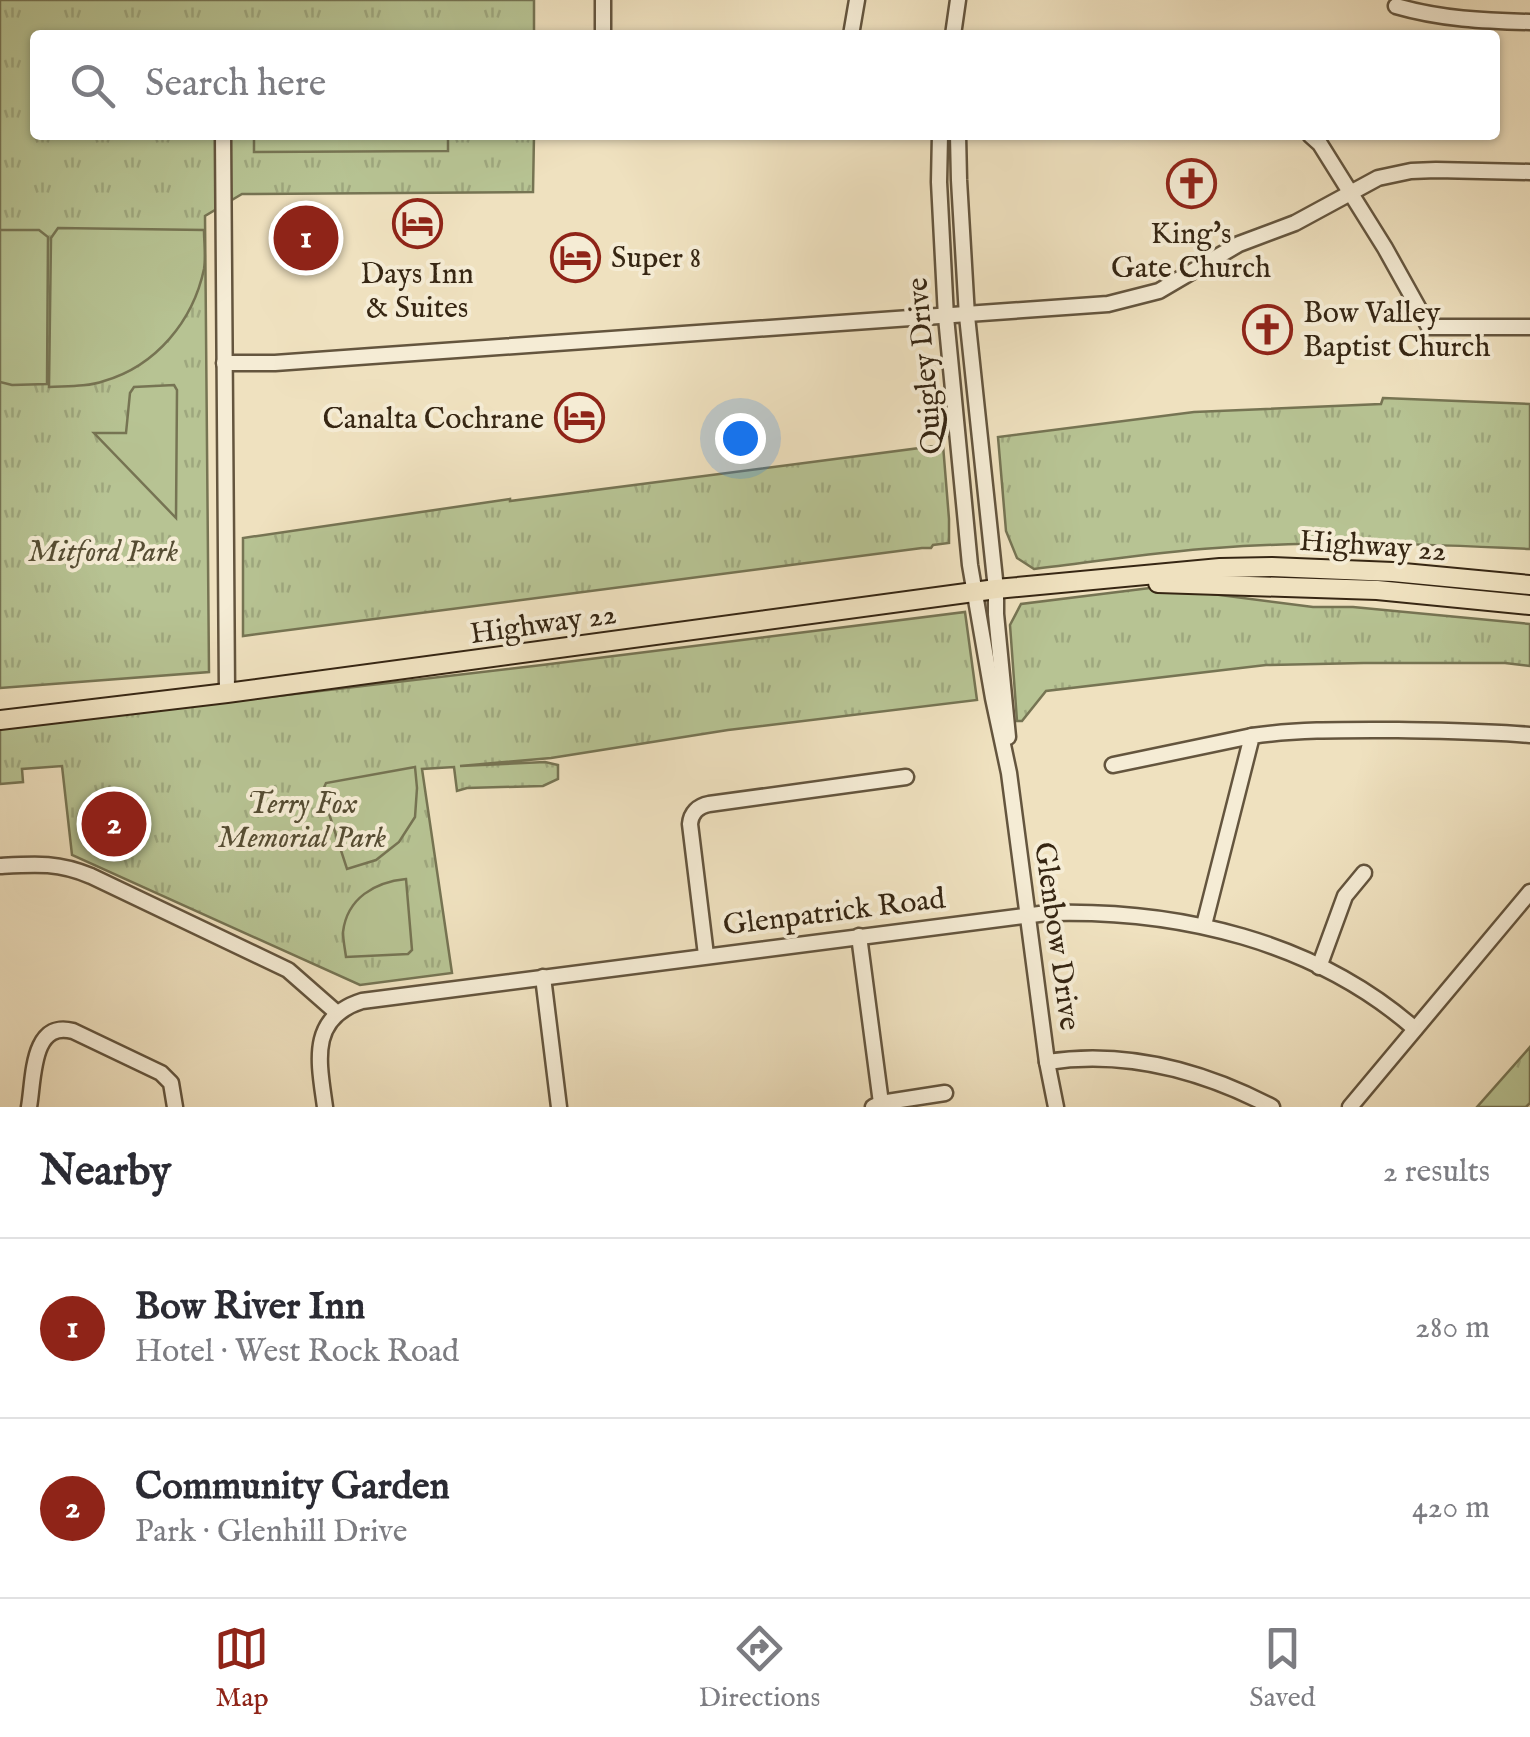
<!DOCTYPE html>
<html lang="en">
<head>
<meta charset="utf-8">
<style>
  :root { --surface:#fff; --page:#f7f7f7; --text:#2b2b33; --muted:#7c7c81; --line:#e1e1e2; --accent:#8f2418 }
  body { margin:0; font-family:"IM FELL English",serif; background:var(--page); color:var(--text) }
  .you { position:absolute; left:740px; top:438px; width:35px; height:35px; margin:-25px; border:8px solid #fff; border-radius:50%; background:#1a73e8; box-shadow:0 0 0 15px #1a73e833 }
  .badge { display:grid; place-items:center; width:65px; height:65px; border-radius:50%; background:var(--accent); color:#fff; font-size:32px; font-weight:700 }
  .pin { position:absolute; translate:-50% -50%; border:5px solid #fff; box-shadow:0 2px 10px #0006 }
  .list { margin:0; padding:0; list-style:none }
  h2 { display:flex; justify-content:space-between; align-items:center; height:130px; margin:0; padding:0 40px; font-size:42px }
  h2 small { font-size:32px; font-weight:400; color:var(--muted) }
  .list li { display:grid; grid-template-columns:65px 1fr auto; gap:30px; align-items:center; box-sizing:border-box; height:180px; padding:0 40px; border-top:2px solid var(--line) }
  .list b { display:block; font-size:38px; white-space:nowrap }
  .list p { margin:0; font-size:32px; white-space:nowrap; color:var(--muted) }
  .list em { font-size:32px; font-style:normal; color:var(--muted) }
  .icon { flex:none; width:55px; height:55px; fill:none; stroke:currentColor; stroke-width:2; stroke-linecap:round; stroke-linejoin:round }
  .map { position:relative; flex:none; width:1530px; height:1107px; overflow:hidden }
  .search { position:absolute; background:var(--surface); box-shadow:0 2px 8px #0004; left:30px; right:30px; top:30px; height:110px; display:flex; align-items:center; gap:25px; box-sizing:border-box; padding:0 35px; border-radius:10px; color:var(--muted); font-size:38px }
  .sheet { height:490px; background:var(--surface) }
  nav { display:flex; justify-content:space-around; align-items:center; box-sizing:border-box; height:140px; border-top:2px solid var(--line); background:var(--surface); font-size:28px; color:var(--muted) }
  nav a { display:grid; justify-items:center; gap:5px }
  nav .on { color:var(--accent) }
  .map>svg:first-child { display:block }
  .grass { fill:url(#grass-tufts); stroke:#767453; stroke-width:2.5 }
  .pitch { fill:#b7c393; stroke:#767453; stroke-width:2.5 }
  .lines { fill:none; stroke-linecap:round; stroke-linejoin:round }
  .minor-casing { stroke:#64553e; stroke-width:19 }
  .major-casing { stroke:#362613; stroke-width:22 }
  .minor { stroke:#f5ecd5; stroke-width:14 }
  .major { stroke:#efe1bf; stroke-width:18 }
  .labels { text-anchor:middle; stroke-width:8; stroke-linejoin:round; paint-order:stroke }
  .poi-label { font-size:30px; fill:#362613; stroke:#f5ecd5 }
  .street-label { font-size:30px; fill:#362613; stroke:#f5ecd5 }
  .park-label { font-size:30px; font-style:italic; fill:#564d33; stroke:#f5ecd5 }
</style>
</head>
<body>
<div class="map">
<svg width="1530" height="1107" viewBox="0 0 1530 1107">
  <defs>
    <pattern id="grass-tufts" width="24" height="20" patternUnits="userSpaceOnUse" patternTransform="scale(2.5)"><rect width="24" height="20" fill="#b7c393"/><path d="M3 7l-1-3M5 7V3M7 7l1-3M15 17l-1-3M17 17v-4M19 17l1-3" fill="none" stroke="#9ea77e"/></pattern>
  </defs>
  <rect width="100%" height="100%" fill="#efe1bf"/>
  <filter id="stains"><feTurbulence type="fractalNoise" baseFrequency=".002" numOctaves="4"/><feColorMatrix values="0 0 0 0 .2 0 0 0 0 .09 0 0 0 0 .02 0 0 0 .5 -.17"/></filter>
  <radialGradient id="worn" r=".72"><stop offset=".6" stop-color="#630" stop-opacity="0"/><stop offset="1" stop-color="#630" stop-opacity=".3"/></radialGradient>
  <g class="grass">
    <path d="M0 0H534V35H35V135H534L533 192 242 194 205 216 209 672 0 688Z"/>
    <path d="M1383 398 1530 404V549C1426 544 1320 540 1216 548 1155 552 1094 562 1034 569L1017 558 1006 531 998 437 1194 412 1381 404Z"/>
    <path d="M943 445 949 519V543L933 545 931 548H922L243 636V538L510 499V501Z"/>
    <path d="M1158 587 1313 607H1353L1530 624V666L1505 663H1364L1266 665 1046 691 1022 721H1017L1010 625 1021 604Z"/>
    <path d="M965 612 977 700 728 730 551 758 460 766 545 762 558 765V779L543 786 467 788 457 791 454 767 422 769 452 973 360 985 72 855 62 766 22 769 23 782 0 784V726L55 722 542 665Z"/>
    <path d="M1530 1047V1103L1526 1107H1477Z"/>
  </g>
  <g class="pitch">
    <path d="M254 135H448V151L254 152Z"/>
    <path d="M58 228 204 230C204 242 206 257 204 269 193 321 156 366 104 381 87 387 67 386 49 387L51 238Z"/>
    <path d="M0 230H39L48 237 47 384 12 385 0 382Z"/>
    <path d="M174 385 177 390 176 518 94 433H126L130 393 134 387Z"/>
    <path d="M415 767 417 788 415 817 399 842 376 860 347 869 322 792 326 783Z"/>
    <path d="M406 879 412 950 408 954 346 957C345 949 343 940 343 932 347 898 375 882 406 879Z"/>
  </g>
  <g class="lines">
    <defs>
      <g id="minor">
        <path d="M1396 6C1441 19 1484 21 1530 22"/>
        <path d="M603 35V0"/>
        <path d="M851 35 857 0"/>
        <path d="M953 35 958 0"/>
        <path d="M223 135 227 693"/>
        <path d="M940 135 939 182 946 317 970 565 993 698 1009 773 1047 1062 1056 1107"/>
        <path d="M958 135 959 180 967 316 996 589V614L1008 737"/>
        <path d="M1310 135 1320 144 1385 248 1429 327H1530"/>
        <path d="M224 363H275L372 356 1108 304 1159 291 1239 244 1295 223 1378 178 1411 171 1436 170 1530 172"/>
        <path d="M1113 765 1252 736"/>
        <path d="M0 866C35 864 58 862 91 876L288 970 337 1013"/>
        <path d="M1204 925 1252 736C1300 729 1350 730 1398 730 1442 731 1486 731 1530 735"/>
        <path d="M859 936 881 1103 873 1107"/>
        <path d="M706 955 690 824C691 813 698 806 709 804L906 777"/>
        <path d="M1319 967 1345 896 1364 873"/>
        <path d="M543 977 559 1107"/>
        <path d="M1047 1062C1126 1050 1201 1070 1272 1107"/>
        <path d="M881 1103 945 1093"/>
        <path d="M29 1107C34 1079 31 1020 73 1031L161 1073 171 1083 175 1107"/>
        <path d="M325 1107C319 1063 308 1018 362 1001L1047 913C1178 909 1315 941 1415 1029"/>
        <path d="M1350 1107 1530 892"/>
      </g>
      <g id="major">
        <path d="M1158 583 1377 590 1530 605"/>
        <path d="M0 720 227 693 996 589 1220 568 1272 567 1393 572 1530 585"/>
      </g>
    </defs>
    <use href="#minor" class="minor-casing"/>
    <use href="#major" class="major-casing"/>
    <use href="#minor" class="minor"/>
    <use href="#major" class="major"/>
  </g>
  <defs>
    <symbol id="church-ring" viewBox="-11 -11 22 22"><circle r="9.5" fill="#f5ecd5" stroke="#8f2418" stroke-width="1.5"/><path d="M-1.2-6h2.4v3.5h3.3v2.4h-3.3V6h-2.4V-.1h-3.3v-2.4h3.3Z" fill="#8f2418"/></symbol>
    <symbol id="hotel-ring" viewBox="-11 -11 22 22"><circle r="9.5" fill="#f5ecd5" stroke="#8f2418" stroke-width="1.5"/><path d="M-6-4.5h1.5V1H6V5H4.5V3h-9V5H-6ZM-4 0a1.8 1.8 0 1 1 3.6 0ZM.5 0V-2.5h3Q6-2.5 6 0Z" fill="#8f2418"/></symbol>
  </defs>
  <g fill-rule="evenodd">
    <use href="#church-ring" x="1164" y="156" width="55" height="55"/>
    <use href="#hotel-ring" x="390" y="196" width="55" height="55"/>
    <use href="#hotel-ring" x="548" y="230" width="55" height="55"/>
    <use href="#church-ring" x="1240" y="302" width="55" height="55"/>
    <use href="#hotel-ring" x="552" y="390" width="55" height="55"/>
  </g>
  <g class="labels">
    <g class="poi-label">
      <text x="1191" y="243">King's<tspan x="1191" dy="34">Gate Church</tspan></text>
      <text x="611" y="267" text-anchor="start">Super 8</text>
      <text x="417" y="283">Days Inn<tspan x="417" dy="34">&amp; Suites</tspan></text>
      <text x="1303" y="322" text-anchor="start">Bow Valley<tspan x="1303" dy="34">Baptist Church</tspan></text>
      <text x="544" y="428" text-anchor="end">Canalta Cochrane</text>
    </g>
    <g class="street-label">
      <text transform="translate(924 366) rotate(-95)" y="10">Quigley Drive</text>
      <text transform="translate(1373 545) rotate(4)" y="10">Highway 22</text>
      <text transform="translate(543 623) rotate(-8)" y="10">Highway 22</text>
      <text transform="translate(834 911) rotate(-7)" y="10">Glenpatrick Road</text>
      <text transform="translate(1058 936) rotate(82)" y="10">Glenbow Drive</text>
    </g>
    <g class="park-label">
      <text x="103" y="561">Mitford Park</text>
      <text x="302" y="813">Terry Fox<tspan x="302" dy="34">Memorial Park</tspan></text>
    </g>
  </g>
  <rect width="100%" height="100%" filter="url(#stains)"/>
  <rect width="100%" height="100%" fill="url(#worn)"/>
</svg>
<div class="you"></div>
<div class="pin badge" style="left:306px;top:238px">1</div>
<div class="pin badge" style="left:114px;top:824px">2</div>
<div class="search"><svg class="icon" aria-label="search" viewBox="0 0 24 24"><circle cx="10" cy="10" r="6"/><path d="M15 15l6 6"/></svg>Search here</div>
</div>
<section class="sheet">
<h2>Nearby<small>2 results</small></h2>
<ul class="list">
<li><span class="badge">1</span><div><b>Bow River Inn</b><p>Hotel · West Rock Road</p></div><em>280 m</em></li>
<li><span class="badge">2</span><div><b>Community Garden</b><p>Park · Glenhill Drive</p></div><em>420 m</em></li>
</ul>
</section>
<nav>
<a class="on"><svg class="icon" aria-label="map" viewBox="0 0 24 24"><path d="M3 6l6-2 6 2 6-2v14l-6 2-6-2-6 2zM9 4v14M15 6v14"/></svg>Map</a>
<a><svg class="icon" aria-label="directions" viewBox="0 0 24 24"><path d="M12 3l9 9-9 9-9-9zM9 14v-3h6M13 9l2 2-2 2"/></svg>Directions</a>
<a><svg class="icon" aria-label="saved" viewBox="0 0 24 24"><path d="M7 4h10v16l-5-4-5 4z"/></svg>Saved</a>
</nav>
</body>
</html>
